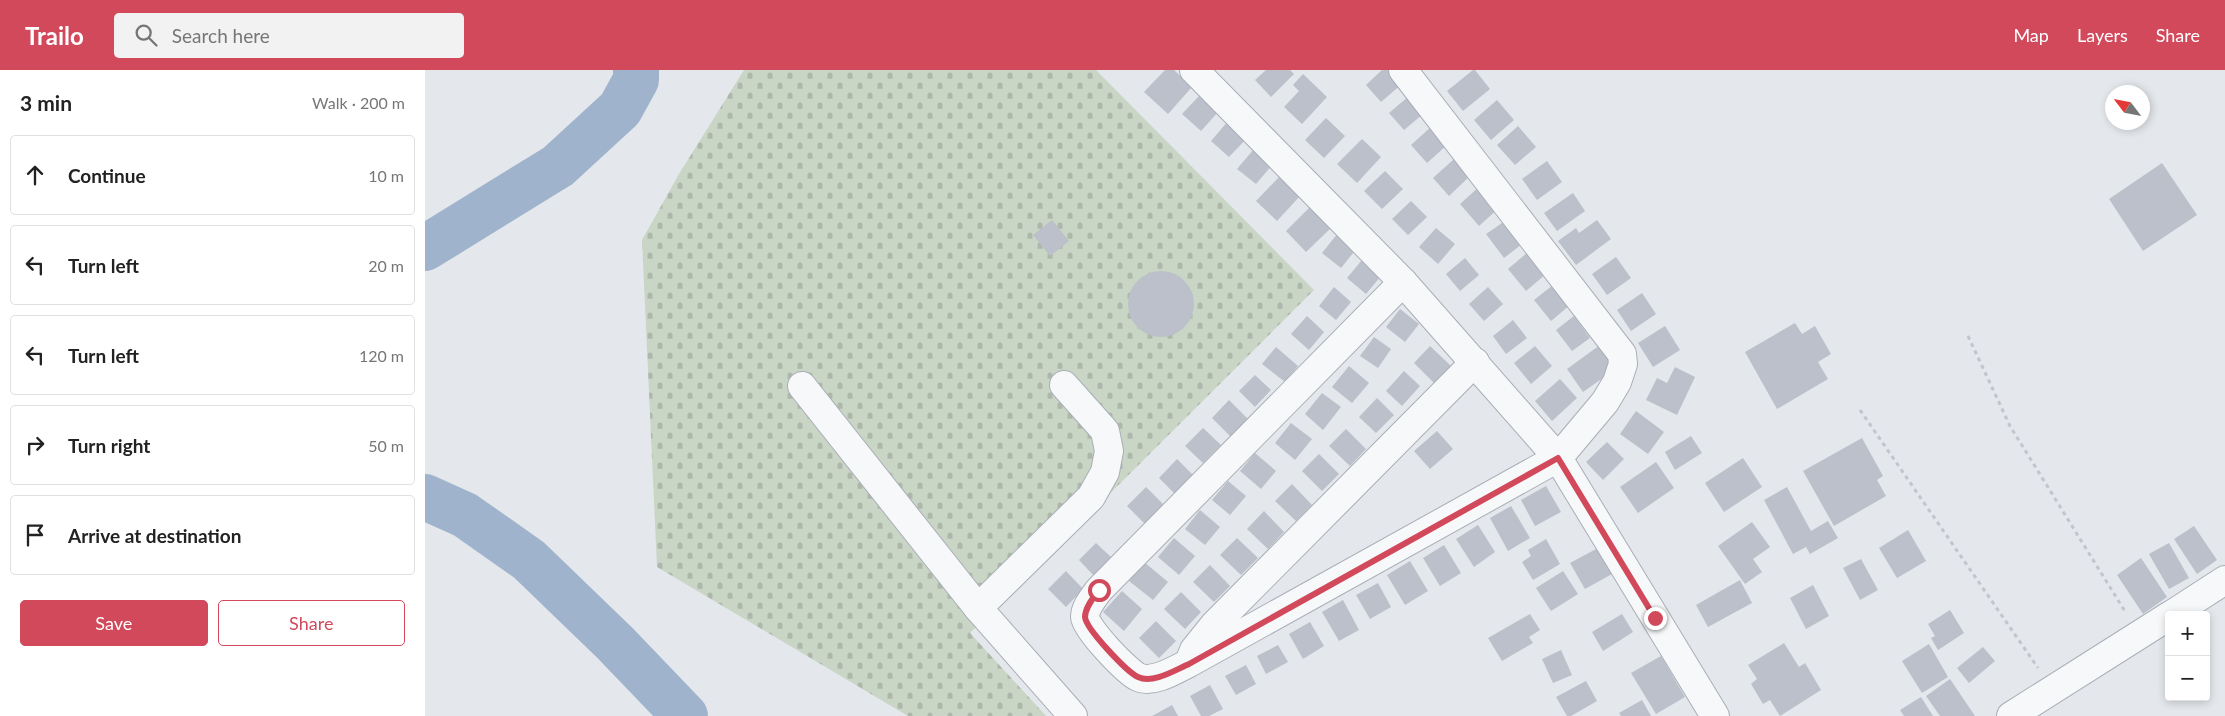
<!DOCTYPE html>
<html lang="en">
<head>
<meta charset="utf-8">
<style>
  :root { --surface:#fff; --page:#f2f2f2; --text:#222; --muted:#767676; --line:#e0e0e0; --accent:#d1495b }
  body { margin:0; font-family:Lato,sans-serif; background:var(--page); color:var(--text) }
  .controls { position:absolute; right:15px; bottom:15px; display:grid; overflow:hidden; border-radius:5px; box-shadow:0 2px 8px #0003 }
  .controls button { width:45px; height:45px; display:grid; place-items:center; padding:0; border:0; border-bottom:1px solid var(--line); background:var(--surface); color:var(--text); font:25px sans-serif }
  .compass { position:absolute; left:1680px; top:15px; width:45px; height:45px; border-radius:50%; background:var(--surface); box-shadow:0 2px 8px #0003; rotate:302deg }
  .stop { position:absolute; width:15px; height:15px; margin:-11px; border:4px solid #d1495b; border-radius:50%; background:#fff }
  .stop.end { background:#d1495b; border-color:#fff; box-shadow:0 1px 5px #0008 }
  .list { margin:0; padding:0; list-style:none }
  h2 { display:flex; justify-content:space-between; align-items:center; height:65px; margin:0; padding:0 20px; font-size:21px }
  h2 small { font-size:16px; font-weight:400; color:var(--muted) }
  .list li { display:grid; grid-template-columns:32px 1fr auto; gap:15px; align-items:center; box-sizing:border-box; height:80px; margin:0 10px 10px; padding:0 10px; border:1px solid var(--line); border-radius:5px }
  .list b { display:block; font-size:19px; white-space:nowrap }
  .list em { font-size:16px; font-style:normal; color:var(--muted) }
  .actions { display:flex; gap:10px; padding:15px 20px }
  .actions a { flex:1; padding:11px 0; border:1px solid var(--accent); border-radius:5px; text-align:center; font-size:18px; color:var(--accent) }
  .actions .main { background:var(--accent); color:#fff }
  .icon { flex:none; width:28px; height:28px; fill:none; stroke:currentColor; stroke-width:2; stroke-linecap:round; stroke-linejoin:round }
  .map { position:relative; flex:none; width:1800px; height:646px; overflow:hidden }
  header { display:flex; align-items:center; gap:30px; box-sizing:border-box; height:70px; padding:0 25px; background:var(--accent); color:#fff }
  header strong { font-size:24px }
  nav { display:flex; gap:28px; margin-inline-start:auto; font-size:18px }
  .search { width:350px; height:45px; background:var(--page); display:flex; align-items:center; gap:12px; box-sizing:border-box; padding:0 18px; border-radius:5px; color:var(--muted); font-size:19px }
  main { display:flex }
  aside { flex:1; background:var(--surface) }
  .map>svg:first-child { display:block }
  .cemetery { fill:url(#cemetery-stones) }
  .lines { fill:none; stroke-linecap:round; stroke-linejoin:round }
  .river { stroke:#9fb4cc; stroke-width:46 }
  .building { fill:#bbc0ca }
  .minor-casing { stroke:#a9aeb7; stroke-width:30 }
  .path { stroke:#c2c5cb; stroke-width:3; stroke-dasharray:4 4; stroke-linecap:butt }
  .minor { stroke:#f7f8fa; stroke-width:28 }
  .route { stroke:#d1495b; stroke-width:6 }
</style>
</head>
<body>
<header>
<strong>Trailo</strong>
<div class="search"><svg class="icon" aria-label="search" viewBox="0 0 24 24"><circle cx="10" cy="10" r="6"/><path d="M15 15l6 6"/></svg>Search here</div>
<nav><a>Map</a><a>Layers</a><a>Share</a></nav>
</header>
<main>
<aside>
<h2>3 min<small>Walk · 200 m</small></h2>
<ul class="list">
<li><svg class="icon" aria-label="ahead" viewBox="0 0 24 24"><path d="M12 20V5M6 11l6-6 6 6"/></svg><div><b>Continue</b></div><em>10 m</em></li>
<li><svg class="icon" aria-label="left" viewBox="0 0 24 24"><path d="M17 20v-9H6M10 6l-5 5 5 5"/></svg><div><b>Turn left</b></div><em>20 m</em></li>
<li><svg class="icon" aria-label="left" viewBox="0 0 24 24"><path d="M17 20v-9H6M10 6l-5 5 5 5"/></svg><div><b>Turn left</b></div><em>120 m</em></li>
<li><svg class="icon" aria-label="right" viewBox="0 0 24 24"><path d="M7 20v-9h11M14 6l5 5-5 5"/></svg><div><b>Turn right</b></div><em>50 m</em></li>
<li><svg class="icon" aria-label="arrive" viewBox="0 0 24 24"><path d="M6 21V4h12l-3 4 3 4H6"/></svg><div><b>Arrive at destination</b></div></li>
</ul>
<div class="actions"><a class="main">Save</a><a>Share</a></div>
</aside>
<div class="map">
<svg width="1800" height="646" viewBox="0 0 1800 646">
  <defs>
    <pattern id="cemetery-stones" width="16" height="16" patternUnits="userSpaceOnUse" patternTransform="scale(1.25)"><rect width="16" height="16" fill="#c9d6c5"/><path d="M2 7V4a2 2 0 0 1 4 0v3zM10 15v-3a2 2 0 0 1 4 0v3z" fill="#adb8ab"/></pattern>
  </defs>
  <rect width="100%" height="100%" fill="#e4e7ec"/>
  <path class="cemetery" d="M319 0H671L889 220 545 563 621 646H483L232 497 217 170 254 104Z"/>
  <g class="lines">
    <g class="river">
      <path d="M0 178 133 96 195 39 211 10V0"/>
      <path d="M0 427 40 445 104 490 190 573 260 646"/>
    </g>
  </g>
  <g class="building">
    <path d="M740 0H749L767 17 743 44 719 22Z"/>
    <path d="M841 0H865L869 4 846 27 830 10Z"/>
    <path d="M957 0H966L978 13 956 32 941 15Z"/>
    <path d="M1048 0H1050L1065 19 1038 41 1022 21Z"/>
    <path d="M878 4 902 27 877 54 859 37 874 21 868 15Z"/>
    <path d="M775 25 794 41 776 61 757 44Z"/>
    <path d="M984 26 998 44 979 60 964 43Z"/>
    <path d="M1072 30 1089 50 1066 70 1049 50Z"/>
    <path d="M901 48 920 66 899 88 880 70Z"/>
    <path d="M804 50 823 67 804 87 786 71Z"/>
    <path d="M1007 56 1023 74 1002 93 986 75Z"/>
    <path d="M1093 56 1111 77 1090 95 1072 75Z"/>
    <path d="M937 69 956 87 932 113 912 94Z"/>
    <path d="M829 79 848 94 831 114 812 99Z"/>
    <path d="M1029 89 1045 106 1024 126 1008 108Z"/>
    <path d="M1122 91 1137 112 1112 130 1097 109Z"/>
    <path d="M1737 93 1772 145 1718 181 1684 129Z"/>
    <path d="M960 101 978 119 957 139 939 121Z"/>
    <path d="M854 107 875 126 852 151 831 131Z"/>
    <path d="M1055 116 1075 137 1054 156 1035 134Z"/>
    <path d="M1148 123 1160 141 1132 161 1119 143Z"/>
    <path d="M986 131 1002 147 983 165 967 149Z"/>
    <path d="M888 134 909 155 881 182 861 161Z"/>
    <path d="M627 150 644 171 625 186 608 165Z"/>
    <path d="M1172 150 1186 169 1151 195 1133 171 1151 158 1154 163Z"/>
    <path d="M1080 151 1097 174 1079 188 1061 164Z"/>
    <path d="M1011 158 1030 174 1013 194 994 177Z"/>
    <path d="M913 163 932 178 916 198 897 183Z"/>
    <path d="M1103 182 1121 204 1101 221 1083 199Z"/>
    <path d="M1191 187 1206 208 1182 225 1167 204Z"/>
    <path d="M1040 188 1054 205 1035 221 1021 204Z"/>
    <path d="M937 190 956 206 941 224 922 208Z"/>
    <circle cx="736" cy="234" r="33"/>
    <path d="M1128 215 1145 235 1126 251 1109 230Z"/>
    <path d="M909 217 926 232 911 250 894 236Z"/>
    <path d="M1063 217 1078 234 1059 251 1044 234Z"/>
    <path d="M1217 223 1231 244 1206 261 1192 240Z"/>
    <path d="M975 239 994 254 980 272 961 257Z"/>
    <path d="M882 246 899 262 884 280 866 264Z"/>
    <path d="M1149 246 1165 268 1147 281 1131 260Z"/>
    <path d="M1088 250 1102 268 1081 284 1068 266Z"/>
    <path d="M1370 253 1377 264 1390 256 1406 284 1393 292 1403 309 1352 339 1320 282Z"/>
    <path d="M1240 256 1255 280 1228 297 1213 273Z"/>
    <path d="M949 267 966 279 953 298 935 286Z"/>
    <path d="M1175 275 1192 298 1158 322 1142 299Z"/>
    <path d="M1005 276 1026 296 1009 313 989 293Z"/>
    <path d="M1110 276 1127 296 1106 314 1089 293Z"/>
    <path d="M851 277 873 296 860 312 837 294Z"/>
    <path d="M924 296 944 313 927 333 907 317Z"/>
    <path d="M1250 297 1270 307 1252 345 1221 330 1232 308 1242 313Z"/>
    <path d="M979 301 995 316 977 336 961 321Z"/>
    <path d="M830 305 846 320 830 337 814 321Z"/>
    <path d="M1135 309 1152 328 1127 351 1110 331Z"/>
    <path d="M897 323 916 337 898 360 880 344Z"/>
    <path d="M952 328 969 345 951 363 934 347Z"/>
    <path d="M804 330 823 349 806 367 787 348Z"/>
    <path d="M1211 341 1239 362 1223 384 1195 364Z"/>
    <path d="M866 353 887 369 870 390 850 373Z"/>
    <path d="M778 358 796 375 778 393 760 376Z"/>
    <path d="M921 359 941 379 925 396 904 376Z"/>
    <path d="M1012 361 1028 379 1005 399 989 381Z"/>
    <path d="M1266 366 1277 383 1250 400 1240 382Z"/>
    <path d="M1437 368 1458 406 1452 410 1461 426 1409 456 1378 401Z"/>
    <path d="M1182 372 1199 389 1178 410 1161 392Z"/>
    <path d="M830 383 851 401 836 419 815 401Z"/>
    <path d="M894 384 914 404 897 421 877 401Z"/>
    <path d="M1318 388 1337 417 1299 442 1280 413Z"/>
    <path d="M752 389 770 407 752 426 734 408Z"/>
    <path d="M1231 392 1249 418 1213 443 1195 417Z"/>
    <path d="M803 411 821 426 805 445 787 430Z"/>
    <path d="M867 414 887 435 871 451 850 431Z"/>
    <path d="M1121 416 1136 442 1110 456 1096 430Z"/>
    <path d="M721 417 740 436 721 455 702 436Z"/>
    <path d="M1362 417 1386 461 1403 451 1413 468 1385 484 1381 477 1368 484 1339 430Z"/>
    <path d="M1086 436 1105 468 1083 481 1065 448Z"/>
    <path d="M775 440 795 457 780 475 760 459Z"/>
    <path d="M839 441 859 462 843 479 822 459Z"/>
    <path d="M1327 452 1345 477 1328 489 1337 502 1320 514 1293 476Z"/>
    <path d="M1053 455 1070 482 1049 497 1031 469Z"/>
    <path d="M1769 456 1792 490 1772 504 1749 469Z"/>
    <path d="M1483 460 1501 491 1472 508 1454 478Z"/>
    <path d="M749 468 770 486 754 505 733 487Z"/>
    <path d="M812 468 833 488 816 505 795 485Z"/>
    <path d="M1121 469 1135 494 1108 510 1097 492 1106 486 1103 480Z"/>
    <path d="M671 473 688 489 670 507 654 490Z"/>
    <path d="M1744 473 1764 508 1744 519 1724 484Z"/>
    <path d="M1019 475 1036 503 1015 516 998 488Z"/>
    <path d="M1173 478 1187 504 1160 519 1145 493Z"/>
    <path d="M1716 488 1742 527 1718 544 1692 505Z"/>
    <path d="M1436 489 1453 520 1435 530 1418 498Z"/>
    <path d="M985 491 1003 521 980 535 962 505Z"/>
    <path d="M719 492 743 512 728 530 704 511Z"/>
    <path d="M785 495 805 516 789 532 768 512Z"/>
    <path d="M641 501 658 519 641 537 623 519Z"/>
    <path d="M1138 501 1153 524 1126 541 1111 518Z"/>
    <path d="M1315 510 1327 533 1283 557 1271 535Z"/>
    <path d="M953 513 966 537 945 549 931 525Z"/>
    <path d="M1388 515 1404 546 1381 559 1365 528Z"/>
    <path d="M697 521 717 539 699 561 678 542Z"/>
    <path d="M756 522 776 542 760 559 739 539Z"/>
    <path d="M918 530 934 560 914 571 897 542Z"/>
    <path d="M1525 540 1539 563 1513 580 1506 568 1510 566 1503 554Z"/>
    <path d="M1105 544 1115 560 1104 567 1108 573 1077 591 1063 568Z"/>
    <path d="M1197 544 1208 562 1178 581 1167 562Z"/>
    <path d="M731 551 751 571 734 588 714 568Z"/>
    <path d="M885 552 899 576 878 589 864 564Z"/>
    <path d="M1359 573 1374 597 1380 593 1396 620 1355 646 1345 630 1338 634 1326 614 1332 609 1323 595Z"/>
    <path d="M1504 574 1523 607 1497 623 1477 591Z"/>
    <path d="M853 575 863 592 841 604 832 586Z"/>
    <path d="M1558 577 1570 591 1544 613 1532 598Z"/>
    <path d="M1136 580 1147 605 1128 613 1117 589Z"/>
    <path d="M1236 586 1260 627 1231 644 1206 603Z"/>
    <path d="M821 595 831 614 811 625 800 606Z"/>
    <path d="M1525 609 1550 646H1515L1501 626Z"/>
    <path d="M1161 611 1172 631 1146 646H1142L1131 627Z"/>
    <path d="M785 615 798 639 784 646H776L765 626Z"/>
    <path d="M1496 627 1508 646H1479L1475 640Z"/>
    <path d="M1217 630 1226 646H1196L1194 643Z"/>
    <path d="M747 635 753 646H727Z"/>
  </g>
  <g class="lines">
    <defs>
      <g id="minor">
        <path d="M769 0 978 212 1133 388 1290 646"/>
        <path d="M978 0 1197 284 1198 294 1192 312 1180 332 1133 388 764 593C750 600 728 614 713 607 702 602 661 559 660 547 660 537 669 527 674 520L978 212"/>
        <path d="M377 316 553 538 648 646"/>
        <path d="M553 538 666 427 680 402 684 381 680 361 639 315"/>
        <path d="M1746 545 1800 510"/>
        <path d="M765 590 769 580 790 554 1050 292"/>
        <path d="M1586 646 1744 546"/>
      </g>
    </defs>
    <use href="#minor" class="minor-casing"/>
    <g class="path">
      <path d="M1543 266 1585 356 1701 543"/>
      <path d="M1435 340 1613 598"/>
    </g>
    <use href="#minor" class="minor"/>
  </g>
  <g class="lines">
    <path class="route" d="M674 520C669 527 660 537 660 547 661 559 702 602 713 607 728 614 750 600 764 594L1133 388 1230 548"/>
  </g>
</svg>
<div class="controls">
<button>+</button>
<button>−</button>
</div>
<svg class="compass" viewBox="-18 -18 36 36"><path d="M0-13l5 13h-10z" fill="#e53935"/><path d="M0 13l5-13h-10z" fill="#767676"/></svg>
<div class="stop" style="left:674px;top:520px"></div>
<div class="stop end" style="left:1230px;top:548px"></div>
</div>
</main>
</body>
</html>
